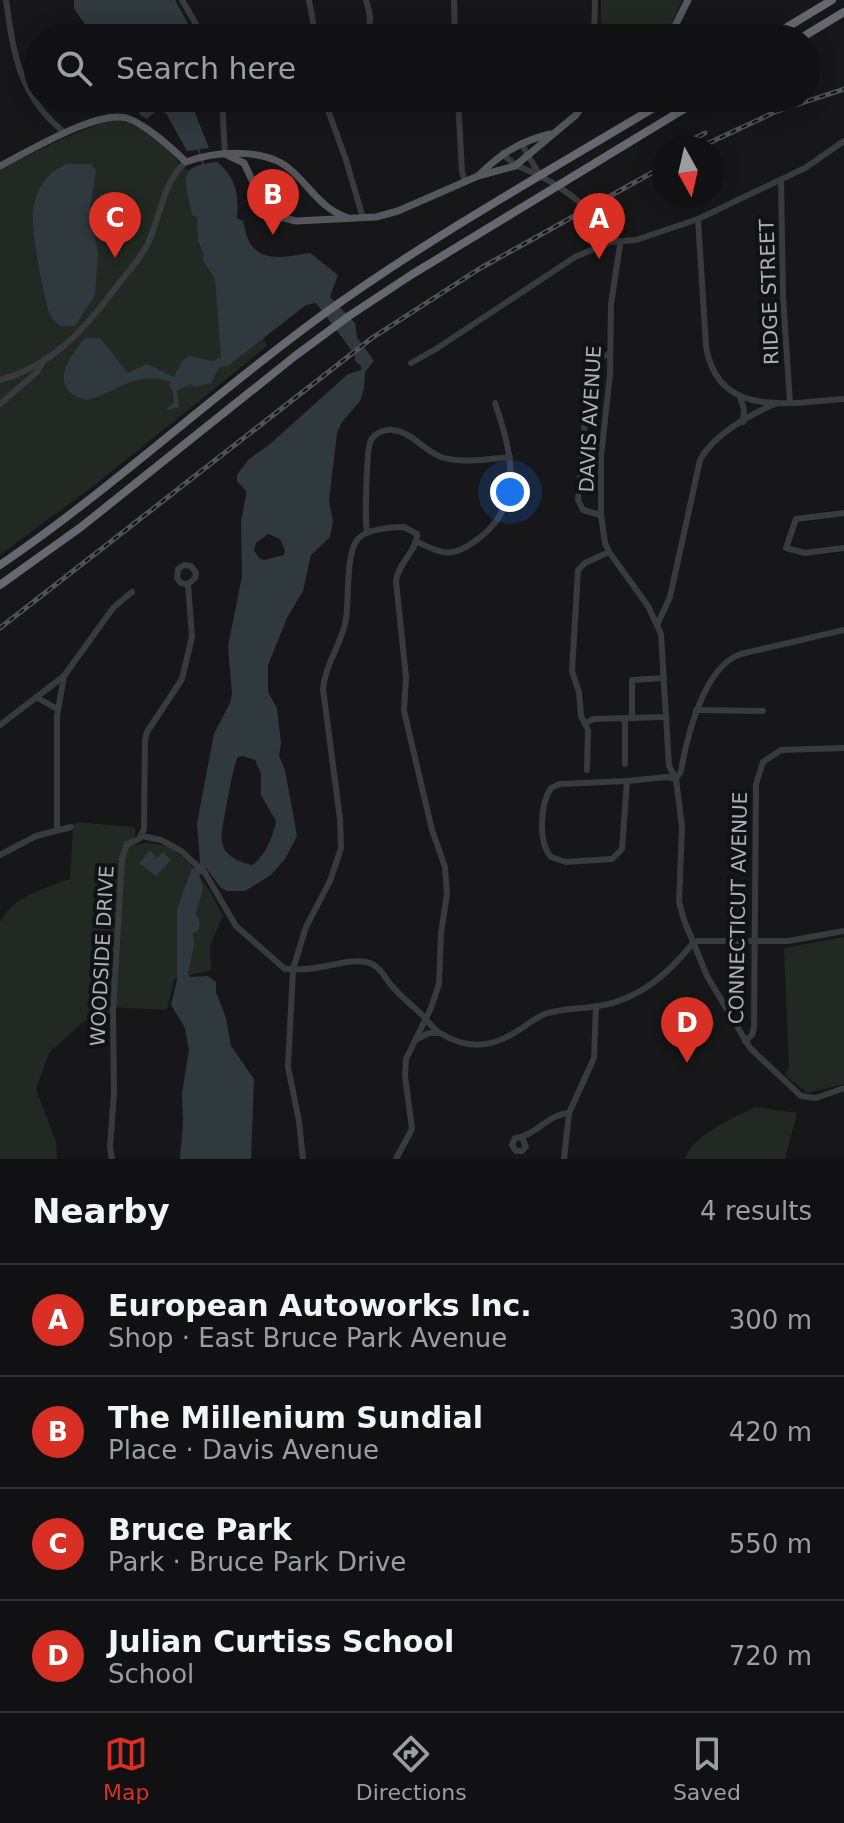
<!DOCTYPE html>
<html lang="en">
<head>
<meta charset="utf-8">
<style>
  :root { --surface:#111113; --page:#1e1f21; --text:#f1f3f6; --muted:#9c9da0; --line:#303133; --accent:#d93025 }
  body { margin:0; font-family:"DejaVu Sans",sans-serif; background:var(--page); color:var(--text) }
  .compass { position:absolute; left:652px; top:136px; width:72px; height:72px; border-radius:50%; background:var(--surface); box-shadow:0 4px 20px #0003; rotate:172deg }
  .you { position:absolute; left:510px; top:492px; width:28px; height:28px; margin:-20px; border:6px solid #fff; border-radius:50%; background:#1a73e8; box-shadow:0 0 0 12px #1a73e833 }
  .badge { display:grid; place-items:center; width:52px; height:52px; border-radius:50%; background:var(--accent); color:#fff; font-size:26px; font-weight:700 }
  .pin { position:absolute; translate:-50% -66px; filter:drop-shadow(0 2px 4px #0008) }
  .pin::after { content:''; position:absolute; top:42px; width:28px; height:24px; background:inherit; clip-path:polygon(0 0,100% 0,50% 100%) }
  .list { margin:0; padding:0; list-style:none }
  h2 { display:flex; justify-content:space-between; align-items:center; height:104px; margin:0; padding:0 32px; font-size:34px }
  h2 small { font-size:26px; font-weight:400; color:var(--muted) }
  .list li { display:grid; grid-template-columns:52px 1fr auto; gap:24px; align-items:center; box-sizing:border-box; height:112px; padding:0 32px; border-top:2px solid var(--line) }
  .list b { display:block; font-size:30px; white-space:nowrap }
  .list p { margin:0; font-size:26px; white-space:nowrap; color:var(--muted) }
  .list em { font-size:26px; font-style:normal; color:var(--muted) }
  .icon { flex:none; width:44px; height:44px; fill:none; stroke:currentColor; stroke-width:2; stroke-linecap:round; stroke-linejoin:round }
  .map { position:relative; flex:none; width:844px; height:1159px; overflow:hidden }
  .search { position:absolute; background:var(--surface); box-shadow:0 4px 20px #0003; left:24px; right:24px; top:24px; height:88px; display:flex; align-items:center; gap:20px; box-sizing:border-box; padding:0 28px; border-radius:44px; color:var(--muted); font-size:30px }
  .sheet { height:552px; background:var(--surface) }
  nav { display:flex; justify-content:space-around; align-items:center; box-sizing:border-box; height:112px; border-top:2px solid var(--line); background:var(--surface); font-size:22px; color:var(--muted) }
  nav a { display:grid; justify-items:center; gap:4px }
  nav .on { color:var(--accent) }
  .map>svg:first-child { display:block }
  .green { fill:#222922 }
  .water { fill:#30393e; fill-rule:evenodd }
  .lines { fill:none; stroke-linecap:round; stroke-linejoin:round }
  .stream { stroke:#30393e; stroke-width:2 }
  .minor { stroke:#393a3e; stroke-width:6 }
  .major { stroke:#55575c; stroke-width:7 }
  .highway { stroke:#65686e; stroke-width:8 }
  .rail-casing { stroke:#505256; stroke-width:5 }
  .rail { stroke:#121214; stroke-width:2; stroke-dasharray:6; stroke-linecap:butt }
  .labels { text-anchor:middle; stroke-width:8; stroke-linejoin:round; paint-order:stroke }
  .street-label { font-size:20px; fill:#abafb8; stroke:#121214 }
</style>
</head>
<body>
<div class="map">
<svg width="844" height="1159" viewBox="0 0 844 1159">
  <rect width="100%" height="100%" fill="#171719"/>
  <g class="green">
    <path d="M601 0H682L672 23 662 38H601Z"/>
    <path d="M111 119C142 122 166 147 185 169L193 170 267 346 96 484 0 555V169L64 138Z"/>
    <path d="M76 822 135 827V845C180 833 206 883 223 916L210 945 211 970 174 979 167 1010 110 1007 109 1021H84L49 1053 36 1089 56 1142 57 1159H0V922C15 895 43 889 70 879L73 827Z"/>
    <path d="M844 937V1084L807 1093 784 1074 789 1069 784 948Z"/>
    <path d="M755 1107 797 1113 785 1159H685C692 1136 734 1117 755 1107Z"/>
  </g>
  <g class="water">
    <path d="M74 0H175L196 38H95L74 9Z"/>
    <path d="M143 98H189L209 148 187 151 166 113 156 111 147 119 139 114Z"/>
    <path d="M217 162C236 177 239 195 237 218L243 221C245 228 247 241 252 246 267 264 291 255 310 253L338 275 330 297 355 323 357 337 374 361 365 372 364 389 360 401 342 422 337 433 329 501 333 521 330 537 311 555 303 591 287 618 268 665V692L277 708 281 743 279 756 285 770 297 836 285 859 271 875 245 891H227L220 887 206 868 199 876 203 888 196 914 200 923 198 931 193 933 194 945 188 973 190 977 208 976 216 982V992L226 1018 231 1046 254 1079 251 1159H180L183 1123 182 1093 189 1050 185 1028 171 1005 177 980V909L192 868 193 869 200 863 197 823 205 781 214 734 230 703 232 694 228 646 242 576 241 522 246 495V491L237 481V475L249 459 270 444 348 374 361 370V366L355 361V355L316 303 306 305 229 365 219 367 211 383 195 387 191 384 177 391 179 407 166 410 174 402 172 389 169 387 171 382C134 369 118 393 86 400 47 389 68 358 85 338H100L128 373 147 364 174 377 182 361 190 356 212 361 221 358 215 279 203 260 204 254 198 241 197 217 192 215C186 181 174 166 217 162ZM268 534 280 539 285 550 284 555 264 560 259 558 254 550 256 543ZM243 756 255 760 261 774V795L276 821C274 835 264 858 252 865 218 856 219 843 225 813 228 797 231 780 235 764L238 757Z"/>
    <path d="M67 164H91L96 170 90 208 98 253 95 295 75 326H60C56 322 51 318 49 312 43 292 31 232 33 212 35 190 47 171 67 164Z"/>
    <path d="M150 851 157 858 163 852 171 860 156 876 139 863Z"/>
  </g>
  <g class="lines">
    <path class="stream" d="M199 150 203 164"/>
    <g class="minor">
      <path d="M6 0C14 56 19 96 65 133"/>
      <path d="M182 0 204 38"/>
      <path d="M309 0 316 38"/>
      <path d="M454 0 455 38"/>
      <path d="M362 38C373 25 371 16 366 0"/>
      <path d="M594 38 595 0"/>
      <path d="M222 98 225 155"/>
      <path d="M458 98 462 172 465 181"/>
      <path d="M324 99 346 160 363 218"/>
      <path d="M521 143 540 176"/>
      <path d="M503 153C513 167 525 168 540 176 564 188 608 221 620 245L611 304 610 374 601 456V515L605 543 609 552 648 606 661 634 669 766 676 779"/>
      <path d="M781 181 783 296 790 403"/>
      <path d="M698 219 706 346C717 419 790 403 844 399"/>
      <path d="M411 363 436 349 575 257 611 242 636 240 698 219 805 168 844 141"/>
      <path d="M0 380C51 366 83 331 114 290 125 275 139 261 147 245 160 219 163 181 186 162"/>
      <path d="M740 397 744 409 743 422"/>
      <path d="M0 404 37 372 41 365"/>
      <path d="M844 513 796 519 786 548 805 553 844 548"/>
      <path d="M601 515 583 510 578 500 579 489 590 365 596 358 610 354"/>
      <path d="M367 533C365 522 366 448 371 440 375 433 385 429 393 430 412 432 424 451 441 457 463 464 488 459 510 457"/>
      <path d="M417 542C446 555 452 558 478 539 526 504 511 450 495 403"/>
      <path d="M658 623 670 597 700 460C713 435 749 415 775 404"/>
      <path d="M844 630 741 654C704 666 687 736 681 771L676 779 682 827 679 902 684 920 707 976 750 1048 801 1096 816 1098 844 1088"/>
      <path d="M36 697 57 709"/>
      <path d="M696 710 763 711"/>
      <path d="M632 718V680L664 678"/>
      <path d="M586 723 593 719 666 717"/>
      <path d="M0 725 64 676 113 608 132 592"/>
      <path d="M625 764V718"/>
      <path d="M587 770 588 730 581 716 579 692 572 671 578 570 585 563 609 552"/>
      <path d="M627 781 622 849 612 859 566 862 551 857C538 842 540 804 551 788L560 784Z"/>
      <path d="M627 781 667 777 676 779"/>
      <path d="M57 830V716L64 676"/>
      <path d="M142 836 161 840 181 851 205 873 236 926 285 969H293L288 1067 299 1121 303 1159"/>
      <path d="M0 855 36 836 71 827"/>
      <path d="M693 943 697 941H788L844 931"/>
      <path d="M417 1039 429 1033H439"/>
      <path d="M745 1041 752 1035 754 1028 756 784 763 762 781 750 844 748"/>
      <path d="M522 1138 526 1147 522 1151H516L512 1145 515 1138C534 1137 548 1114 569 1113"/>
      <path d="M112 1159 110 1147 114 1093 113 1010 122 859 127 844 139 839 144 829 145 740 147 732 182 679 192 637 188 584 195 578 196 573 191 566 184 565 178 569 177 578 181 583 188 584"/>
      <path d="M396 1159 412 1129 405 1076 406 1059 431 1008 439 984 441 933 447 894 445 867 432 830 404 711 406 677 396 581C398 563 417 551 417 534L404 527C392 527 365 529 357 540 346 554 349 599 346 619 342 644 325 664 323 689L340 819 341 848 330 881 306 927 293 969C318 972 344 958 366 962 379 964 384 977 392 986 401 997 413 1006 423 1016 428 1021 433 1029 440 1033 468 1050 492 1048 519 1030 527 1025 535 1018 545 1014 562 1008 581 1009 599 1006 640 999 668 974 693 943"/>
      <path d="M564 1159 569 1113 594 1058 596 1006"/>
    </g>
    <g class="major">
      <path d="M669 38 688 0"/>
      <path d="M227 155 244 163 264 206 276 216 296 221 376 217 398 211 478 176 515 166 576 115 588 98"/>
      <path d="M0 166C27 152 97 110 126 118 144 123 172 148 186 162 216 151 267 147 292 171 313 190 319 207 348 218"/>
      <path d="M479 175C500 154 521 141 550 134"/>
    </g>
    <g class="highway">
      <path d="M769 38 832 0"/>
      <path d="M801 38 844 12"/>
      <path d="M0 565C112 489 211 396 321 316 431 236 553 169 670 98"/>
      <path d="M0 585 81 527 295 356 349 316 411 275 702 98"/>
    </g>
    <defs>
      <g id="rail">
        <path d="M677 148 705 133"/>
        <path d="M698 148 775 112 844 89"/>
        <path d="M0 628 372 338 479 269 664 166"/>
      </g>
    </defs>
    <use href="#rail" class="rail-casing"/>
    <use href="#rail" class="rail"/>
  </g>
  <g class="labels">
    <g class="street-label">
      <text transform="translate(769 292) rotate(-92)" y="7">RIDGE STREET</text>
      <text transform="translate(590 419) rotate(-87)" y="7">DAVIS AVENUE</text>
      <text transform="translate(738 908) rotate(-89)" y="7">CONNECTICUT AVENUE</text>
      <text transform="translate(102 956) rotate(-87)" y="7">WOODSIDE DRIVE</text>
    </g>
  </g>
</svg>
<svg class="compass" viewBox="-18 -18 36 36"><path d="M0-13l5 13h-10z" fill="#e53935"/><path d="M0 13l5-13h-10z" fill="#9c9da0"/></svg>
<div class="you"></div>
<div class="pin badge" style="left:599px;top:259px">A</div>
<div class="pin badge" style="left:273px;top:235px">B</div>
<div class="pin badge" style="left:115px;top:258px">C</div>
<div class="pin badge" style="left:687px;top:1063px">D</div>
<div class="search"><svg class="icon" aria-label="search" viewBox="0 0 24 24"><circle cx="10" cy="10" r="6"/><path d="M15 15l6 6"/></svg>Search here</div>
</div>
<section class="sheet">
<h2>Nearby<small>4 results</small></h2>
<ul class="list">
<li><span class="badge">A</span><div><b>European Autoworks Inc.</b><p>Shop · East Bruce Park Avenue</p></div><em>300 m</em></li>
<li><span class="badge">B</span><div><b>The Millenium Sundial</b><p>Place · Davis Avenue</p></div><em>420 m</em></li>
<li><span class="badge">C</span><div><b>Bruce Park</b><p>Park · Bruce Park Drive</p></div><em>550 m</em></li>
<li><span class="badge">D</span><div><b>Julian Curtiss School</b><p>School</p></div><em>720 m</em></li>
</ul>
</section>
<nav>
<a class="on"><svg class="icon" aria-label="map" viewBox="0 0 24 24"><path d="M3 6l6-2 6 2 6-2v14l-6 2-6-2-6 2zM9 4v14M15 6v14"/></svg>Map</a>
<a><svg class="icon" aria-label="directions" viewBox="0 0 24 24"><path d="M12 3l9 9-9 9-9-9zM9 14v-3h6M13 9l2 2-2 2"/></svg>Directions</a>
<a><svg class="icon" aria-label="saved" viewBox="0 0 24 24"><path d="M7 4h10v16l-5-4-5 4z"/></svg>Saved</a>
</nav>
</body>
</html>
